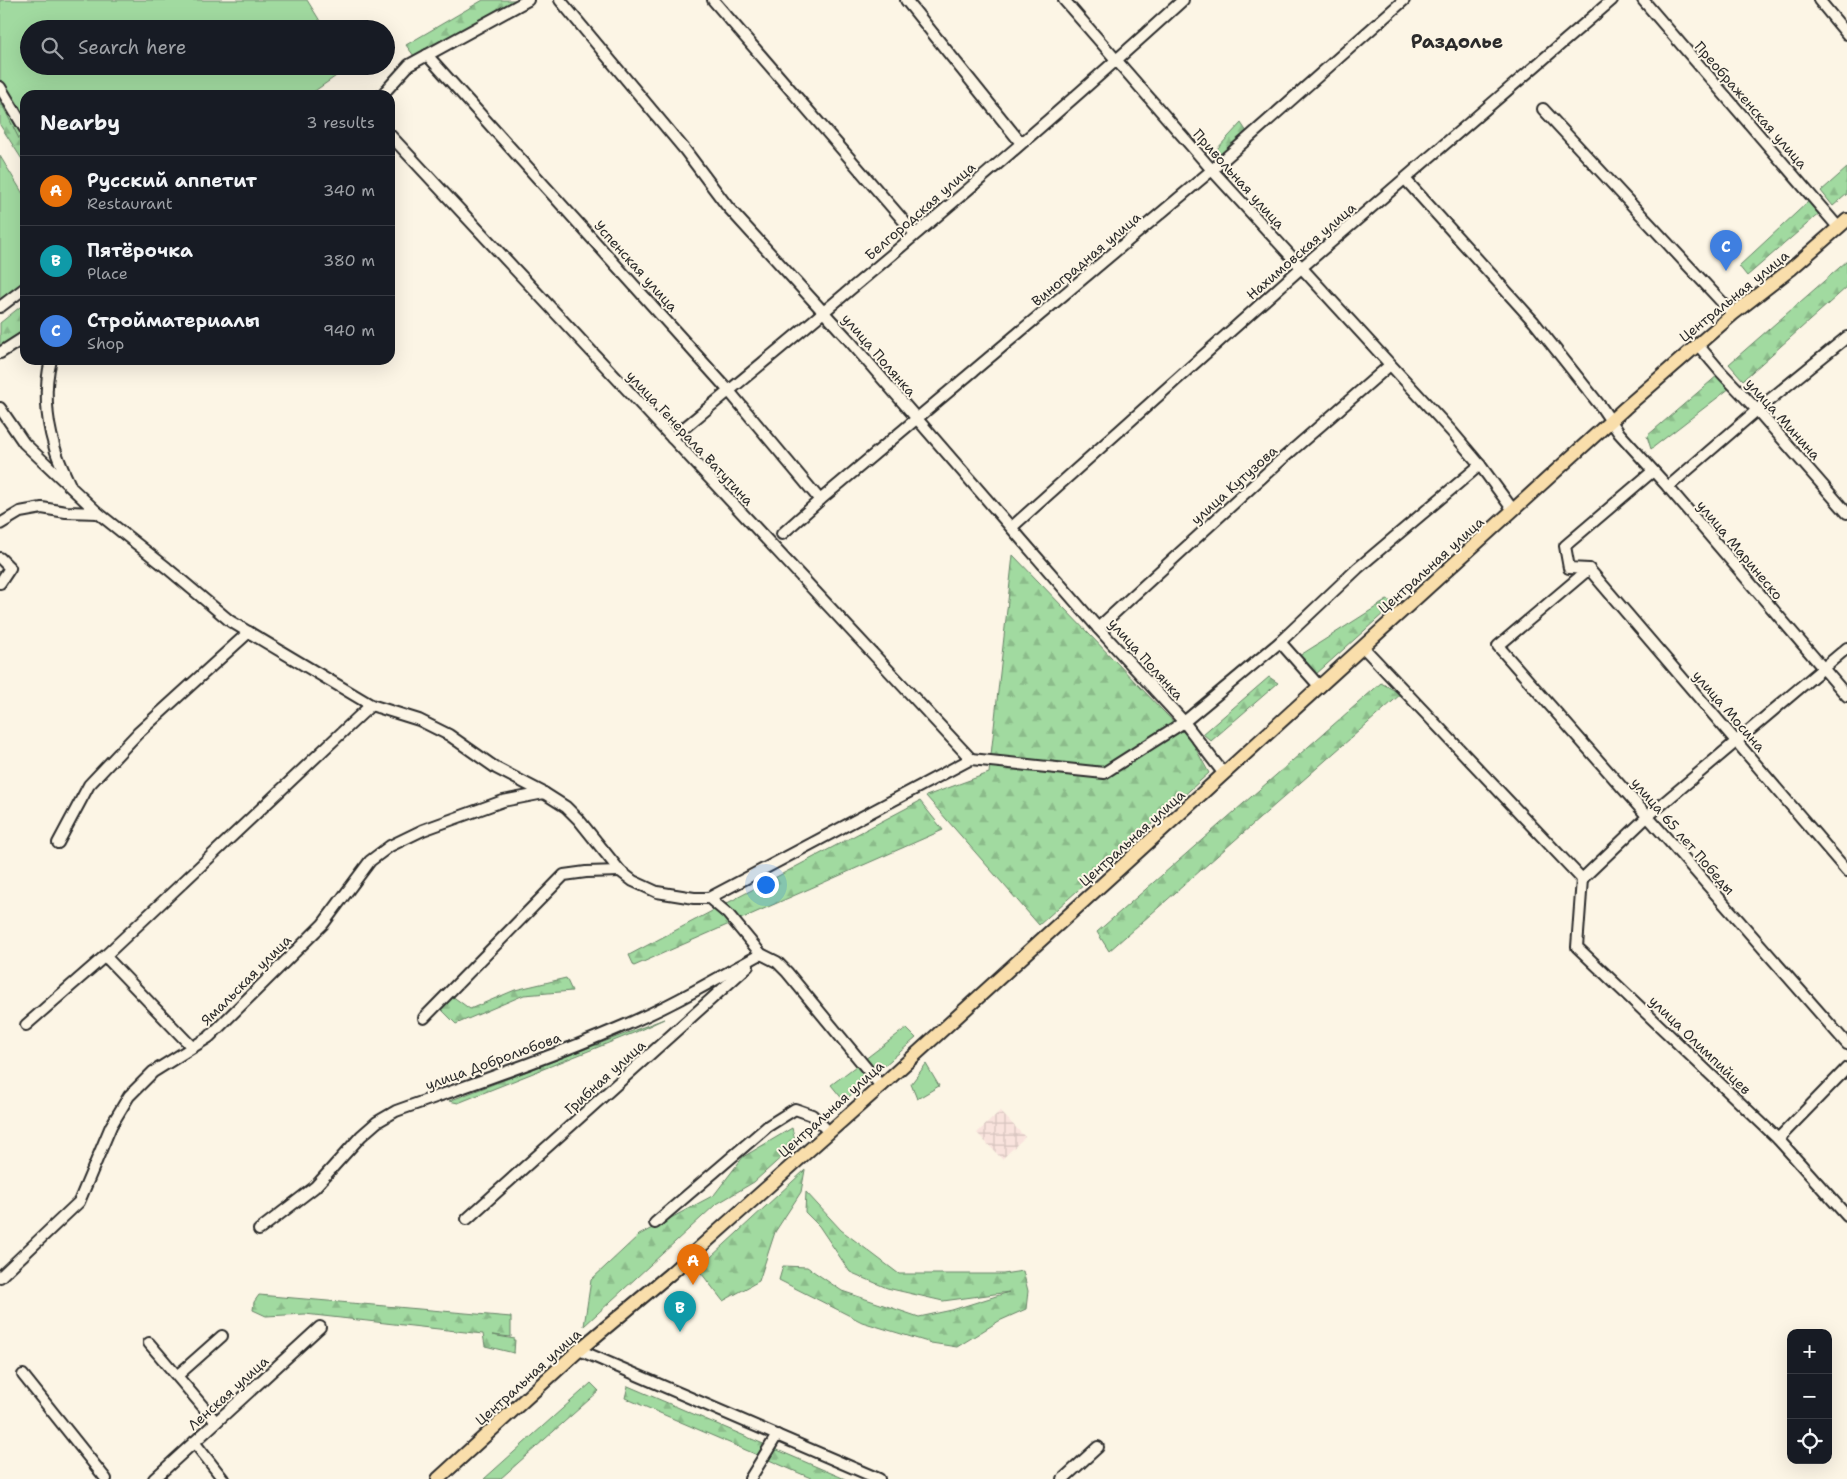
<!DOCTYPE html>
<html lang="en">
<head>
<meta charset="utf-8">
<style>
  :root { --surface:#171b24; --page:#242831; --text:#f1f3f6; --muted:#9ea1a6; --line:#363941; --accent:#1a73e8 }
  body { margin:0; font-family:"Shantell Sans",sans-serif; background:var(--page); color:var(--text) }
  .controls { position:absolute; right:15px; bottom:15px; display:grid; overflow:hidden; border-radius:10px; box-shadow:0 5px 20px #0002 }
  .controls button { width:45px; height:45px; display:grid; place-items:center; padding:0; border:0; border-bottom:1px solid var(--line); background:var(--surface); color:var(--text); font:25px sans-serif }
  .you { position:absolute; left:765px; top:884px; width:18px; height:18px; margin:-12px; border:4px solid #fff; border-radius:50%; background:#1a73e8; box-shadow:0 0 0 8px #1a73e833 }
  .badge { display:grid; place-items:center; width:32px; height:32px; border-radius:50%; background:var(--accent); color:#fff; font-size:16px; font-weight:700 }
  .pin { position:absolute; translate:-50% -41px; filter:drop-shadow(0 1px 2px #0008) }
  .pin::after { content:''; position:absolute; top:26px; width:18px; height:15px; background:inherit; clip-path:polygon(0 0,100% 0,50% 100%) }
  .list { margin:0; padding:0; list-style:none }
  h2 { display:flex; justify-content:space-between; align-items:center; height:65px; margin:0; padding:0 20px; font-size:21px }
  h2 small { font-size:16px; font-weight:400; color:var(--muted) }
  .list li { display:grid; grid-template-columns:32px 1fr auto; gap:15px; align-items:center; box-sizing:border-box; height:70px; padding:0 20px; border-top:1px solid var(--line) }
  .list b { display:block; font-size:19px; white-space:nowrap }
  .list p { margin:0; font-size:16px; white-space:nowrap; color:var(--muted) }
  .list em { font-size:16px; font-style:normal; color:var(--muted) }
  .icon { flex:none; width:28px; height:28px; fill:none; stroke:currentColor; stroke-width:2; stroke-linecap:round; stroke-linejoin:round }
  .map { position:relative; flex:none; width:1847px; height:1479px; overflow:hidden }
  .search { position:absolute; background:var(--surface); box-shadow:0 5px 20px #0002; left:20px; top:20px; width:375px; height:55px; display:flex; align-items:center; gap:12px; box-sizing:border-box; padding:0 18px; border-radius:28px; color:var(--muted); font-size:19px }
  .panel { position:absolute; background:var(--surface); box-shadow:0 5px 20px #0002; left:20px; top:90px; width:375px; height:275px; border-radius:15px }
  .map>svg:first-child { display:block }
  .industrial { fill:url(#industrial-grid) }
  .grass { fill:#a1daa0; stroke:#668266 }
  .forest { fill:url(#forest-firs); stroke:#668266 }
  .lines { fill:none; stroke-linecap:round; stroke-linejoin:round }
  .minor-casing { stroke:#2b2b2b; stroke-width:14 }
  .major-casing { stroke:#2b2b2b; stroke-width:16 }
  .minor { stroke:#fcf5e5; stroke-width:10 }
  .major { stroke:#f9deab; stroke-width:12 }
  .labels { text-anchor:middle; stroke-width:4; stroke-linejoin:round; paint-order:stroke }
  .street-label { font-size:14px; fill:#2b2b2b; stroke:#fcf5e5 }
  .district-label { font-size:19px; font-weight:bold; fill:#2b2b2b; stroke:#fcf5e5 }
</style>
</head>
<body>
<div class="map">
<svg width="1847" height="1479" viewBox="0 0 1847 1479">
  <defs>
    <pattern id="industrial-grid" width="8" height="8" patternUnits="userSpaceOnUse" patternTransform="scale(1.25)"><rect width="8" height="8" fill="#f9e3dd"/><path d="M0 4h8M4 0v8" fill="none" stroke="#d6c3be"/></pattern>
    <pattern id="forest-firs" width="22" height="20" patternUnits="userSpaceOnUse" patternTransform="scale(1.25)"><rect width="22" height="20" fill="#a1daa0"/><path d="M5 1l3.5 6h-7zM16 11l3.5 6h-7z" fill="#8bbb8a"/></pattern>
  </defs>
  <rect width="100%" height="100%" fill="#fcf5e5"/>
  <filter id="ink" filterUnits="userSpaceOnUse"><feTurbulence type="fractalNoise" baseFrequency=".02" numOctaves="2"/><feDisplacementMap in="SourceGraphic" scale="10" xChannelSelector="R" yChannelSelector="G"/><feConvolveMatrix kernelMatrix="1 2 1 2 8 2 1 2 1" color-interpolation-filters="sRGB"/></filter>
  <g filter="url(#ink)">
    <path class="industrial" d="M1000 1111 1025 1137 1002 1159 977 1133Z"/>
    <g class="grass">
      <path d="M0 0H307L325 29H29V66L349 67 309 95H25V153L0 109Z"/>
      <path d="M0 156 25 197V281L0 299Z"/>
      <path d="M906 1028 916 1038 844 1101 831 1085Z"/>
      <path d="M926 1064 939 1086 917 1099 911 1084Z"/>
    </g>
    <g class="forest">
      <path d="M483 0H515L414 56 406 45Z"/>
      <path d="M0 100 25 151V164L0 125Z"/>
      <path d="M1241 123 1247 132 1221 155 1216 150Z"/>
      <path d="M1847 168V194L1833 206 1821 191Z"/>
      <path d="M1810 200 1821 212 1747 276 1739 266Z"/>
      <path d="M1847 261V287L1743 380 1729 364Z"/>
      <path d="M25 303V331L0 347V323Z"/>
      <path d="M1718 375 1730 388 1651 449 1647 436Z"/>
      <path d="M1013 555 1191 740 1209 773 1039 925 926 796 989 773Z"/>
      <path d="M1387 600 1395 603 1315 675 1299 656Z"/>
      <path d="M1269 677 1278 683 1211 741 1203 734Z"/>
      <path d="M1381 683 1401 694 1109 951 1097 932Z"/>
      <path d="M920 801 943 830 634 966 629 955Z"/>
      <path d="M566 978 572 991 524 995 456 1024 440 1008 448 993 470 1009 515 990Z"/>
      <path d="M664 1019 636 1032 458 1103 449 1101Z"/>
      <path d="M792 1128 796 1144 754 1182 715 1205 584 1326 591 1280 639 1235 714 1195 743 1157Z"/>
      <path d="M805 1170 801 1192 775 1232 759 1281 723 1301 698 1269Z"/>
      <path d="M806 1192 841 1230 899 1274H1003L1023 1271 1028 1291 1026 1309 999 1321 957 1347 931 1343 862 1322 779 1280 783 1266 807 1267 842 1291 919 1317 952 1310 1009 1292 943 1301 887 1288 850 1272 819 1226 805 1212Z"/>
      <path d="M259 1295 511 1317V1337L492 1335 515 1339 514 1353 485 1346 483 1334 305 1314 266 1316 253 1310 254 1302Z"/>
      <path d="M591 1383 599 1391 500 1479H484Z"/>
      <path d="M628 1386 845 1479H813L625 1398Z"/>
    </g>
    <g class="lines">
      <defs>
        <g id="minor">
          <path d="M560 0 685 150 727 206 848 339 1098 628 1184 722 1224 774"/>
          <path d="M713 0 915 234"/>
          <path d="M906 0 1021 143"/>
          <path d="M1064 0 1212 170 1453 433 1480 465 1513 510"/>
          <path d="M1643 0 1838 227"/>
          <path d="M1819 0 1847 34"/>
          <path d="M427 55 729 391 820 500"/>
          <path d="M0 87 25 129"/>
          <path d="M382 95 409 65 528 0"/>
          <path d="M1543 109 1733 314"/>
          <path d="M390 135 971 759"/>
          <path d="M1405 179 1534 322 1602 408 1619 433 1668 487 1847 696"/>
          <path d="M0 307 25 288"/>
          <path d="M1698 345 1720 371 1757 410 1847 513"/>
          <path d="M0 353 25 337"/>
          <path d="M51 360C44 386 46 419 54 445 57 458 64 472 70 485"/>
          <path d="M0 408 24 443 98 513 167 568 230 621 371 705 419 720 449 735 496 768 544 793 566 807 579 820 620 871 633 881 657 892 694 898H709L728 914 761 954 777 962 787 972 881 1086"/>
          <path d="M672 438C845 295 1017 151 1183 0"/>
          <path d="M1653 471 1565 546 1569 568 1589 569 1498 646 1847 1044"/>
          <path d="M1668 487 1757 410 1847 337"/>
          <path d="M0 524 20 512 42 508 66 512 98 513"/>
          <path d="M1012 527 1301 268 1612 0"/>
          <path d="M782 534 820 500 1212 170 1404 0"/>
          <path d="M0 558 10 568 0 583"/>
          <path d="M1589 569 1847 871"/>
          <path d="M1098 628 1281 460 1390 365"/>
          <path d="M1280 642 1320 687"/>
          <path d="M1363 647 1582 879 1648 816 1847 648"/>
          <path d="M58 843 89 785 138 733 249 632"/>
          <path d="M1582 879 1577 947 1778 1139 1847 1216"/>
          <path d="M709 898 971 759 1104 773 1184 722 1280 642 1358 568 1480 465"/>
          <path d="M105 956 192 1047"/>
          <path d="M424 1018 564 875 586 872 620 871"/>
          <path d="M26 1025 105 956 371 705"/>
          <path d="M1778 1139 1847 1068"/>
          <path d="M467 1219 748 966"/>
          <path d="M655 1223 768 1126 795 1109 812 1115 829 1132"/>
          <path d="M259 1230 315 1187 361 1136 377 1122 396 1111C472 1084 549 1058 623 1026 671 1006 716 979 761 954"/>
          <path d="M0 1277 79 1202 111 1126 129 1096 153 1072 209 1037 323 924 370 861 390 846 423 830 503 801 544 793"/>
          <path d="M149 1343 216 1422"/>
          <path d="M579 1350 879 1479"/>
          <path d="M23 1375 106 1479"/>
          <path d="M178 1375 222 1336"/>
          <path d="M194 1442 223 1479"/>
          <path d="M154 1479 320 1327"/>
          <path d="M750 1479 777 1435"/>
          <path d="M1063 1479 1098 1447"/>
        </g>
        <path id="major" d="M438 1479 579 1350 670 1274 881 1086 1625 408 1733 314 1791 269 1847 220"/>
      </defs>
      <use href="#minor" class="minor-casing"/>
      <use href="#major" class="major-casing"/>
      <use href="#minor" class="minor"/>
      <use href="#major" class="major"/>
    </g>
  </g>
  <g class="labels">
    <g class="street-label">
      <text transform="translate(1751 105) rotate(49)" y="5">Преображенская улица</text>
      <text transform="translate(1239 179) rotate(48)" y="5">Привольная улица</text>
      <text transform="translate(920 211) rotate(-41)" y="5">Белгородская улица</text>
      <text transform="translate(1301 251) rotate(-41)" y="5">Нахимовская улица</text>
      <text transform="translate(1086 259) rotate(-40)" y="5">Виноградная улица</text>
      <text transform="translate(636 266) rotate(48)" y="5">Успенская улица</text>
      <text transform="translate(1734 296) rotate(-39)" y="5">Центральная улица</text>
      <text transform="translate(879 355) rotate(49)" y="5">улица Полянка</text>
      <text transform="translate(1783 419) rotate(48)" y="5">улица Минина</text>
      <text transform="translate(690 438) rotate(47)" y="5">улица Генерала Ватутина</text>
      <text transform="translate(1234 485) rotate(-42)" y="5">улица Кутузова</text>
      <text transform="translate(1740 550) rotate(50)" y="5">улица Маринеско</text>
      <text transform="translate(1431 565) rotate(-42)" y="5">Центральная улица</text>
      <text transform="translate(1146 659) rotate(48)" y="5">улица Полянка</text>
      <text transform="translate(1729 711) rotate(49)" y="5">улица Мосина</text>
      <text transform="translate(1683 836) rotate(49)" y="5">улица 65 лет Победы</text>
      <text transform="translate(1132 838) rotate(-42)" y="5">Центральная улица</text>
      <text transform="translate(246 980) rotate(-45)" y="5">Ямальская улица</text>
      <text transform="translate(1700 1045) rotate(44)" y="5">улица Олимпийцев</text>
      <text transform="translate(493 1061) rotate(-20)" y="5">улица Добролюбова</text>
      <text transform="translate(605 1077) rotate(-42)" y="5">Грибная улица</text>
      <text transform="translate(831 1109) rotate(-42)" y="5">Центральная улица</text>
      <text transform="translate(528 1377) rotate(-42)" y="5">Центральная улица</text>
      <text transform="translate(228 1393) rotate(-42)" y="5">Ленская улица</text>
    </g>
    <g class="district-label">
      <text x="1457" y="48">Раздолье</text>
    </g>
  </g>
</svg>
<div class="controls">
<button>+</button>
<button>−</button>
<button><svg class="icon" aria-label="locate" viewBox="0 0 24 24"><circle cx="12" cy="12" r="6"/><path d="M12 2v4M12 18v4M2 12h4M18 12h4"/></svg></button>
</div>
<div class="you"></div>
<div class="pin badge" style="left:693px;top:1285px;background:#e8710a">A</div>
<div class="pin badge" style="left:680px;top:1332px;background:#0f9aa8">B</div>
<div class="pin badge" style="left:1726px;top:271px;background:#3f7fe0">C</div>
<div class="search"><svg class="icon" aria-label="search" viewBox="0 0 24 24"><circle cx="10" cy="10" r="6"/><path d="M15 15l6 6"/></svg>Search here</div>
<section class="panel">
<h2>Nearby<small>3 results</small></h2>
<ul class="list">
<li><span class="badge" style="background:#e8710a">A</span><div><b>Русский аппетит</b><p>Restaurant</p></div><em>340 m</em></li>
<li><span class="badge" style="background:#0f9aa8">B</span><div><b>Пятёрочка</b><p>Place</p></div><em>380 m</em></li>
<li><span class="badge" style="background:#3f7fe0">C</span><div><b>Стройматериалы</b><p>Shop</p></div><em>940 m</em></li>
</ul>
</section>
</div>
</body>
</html>
